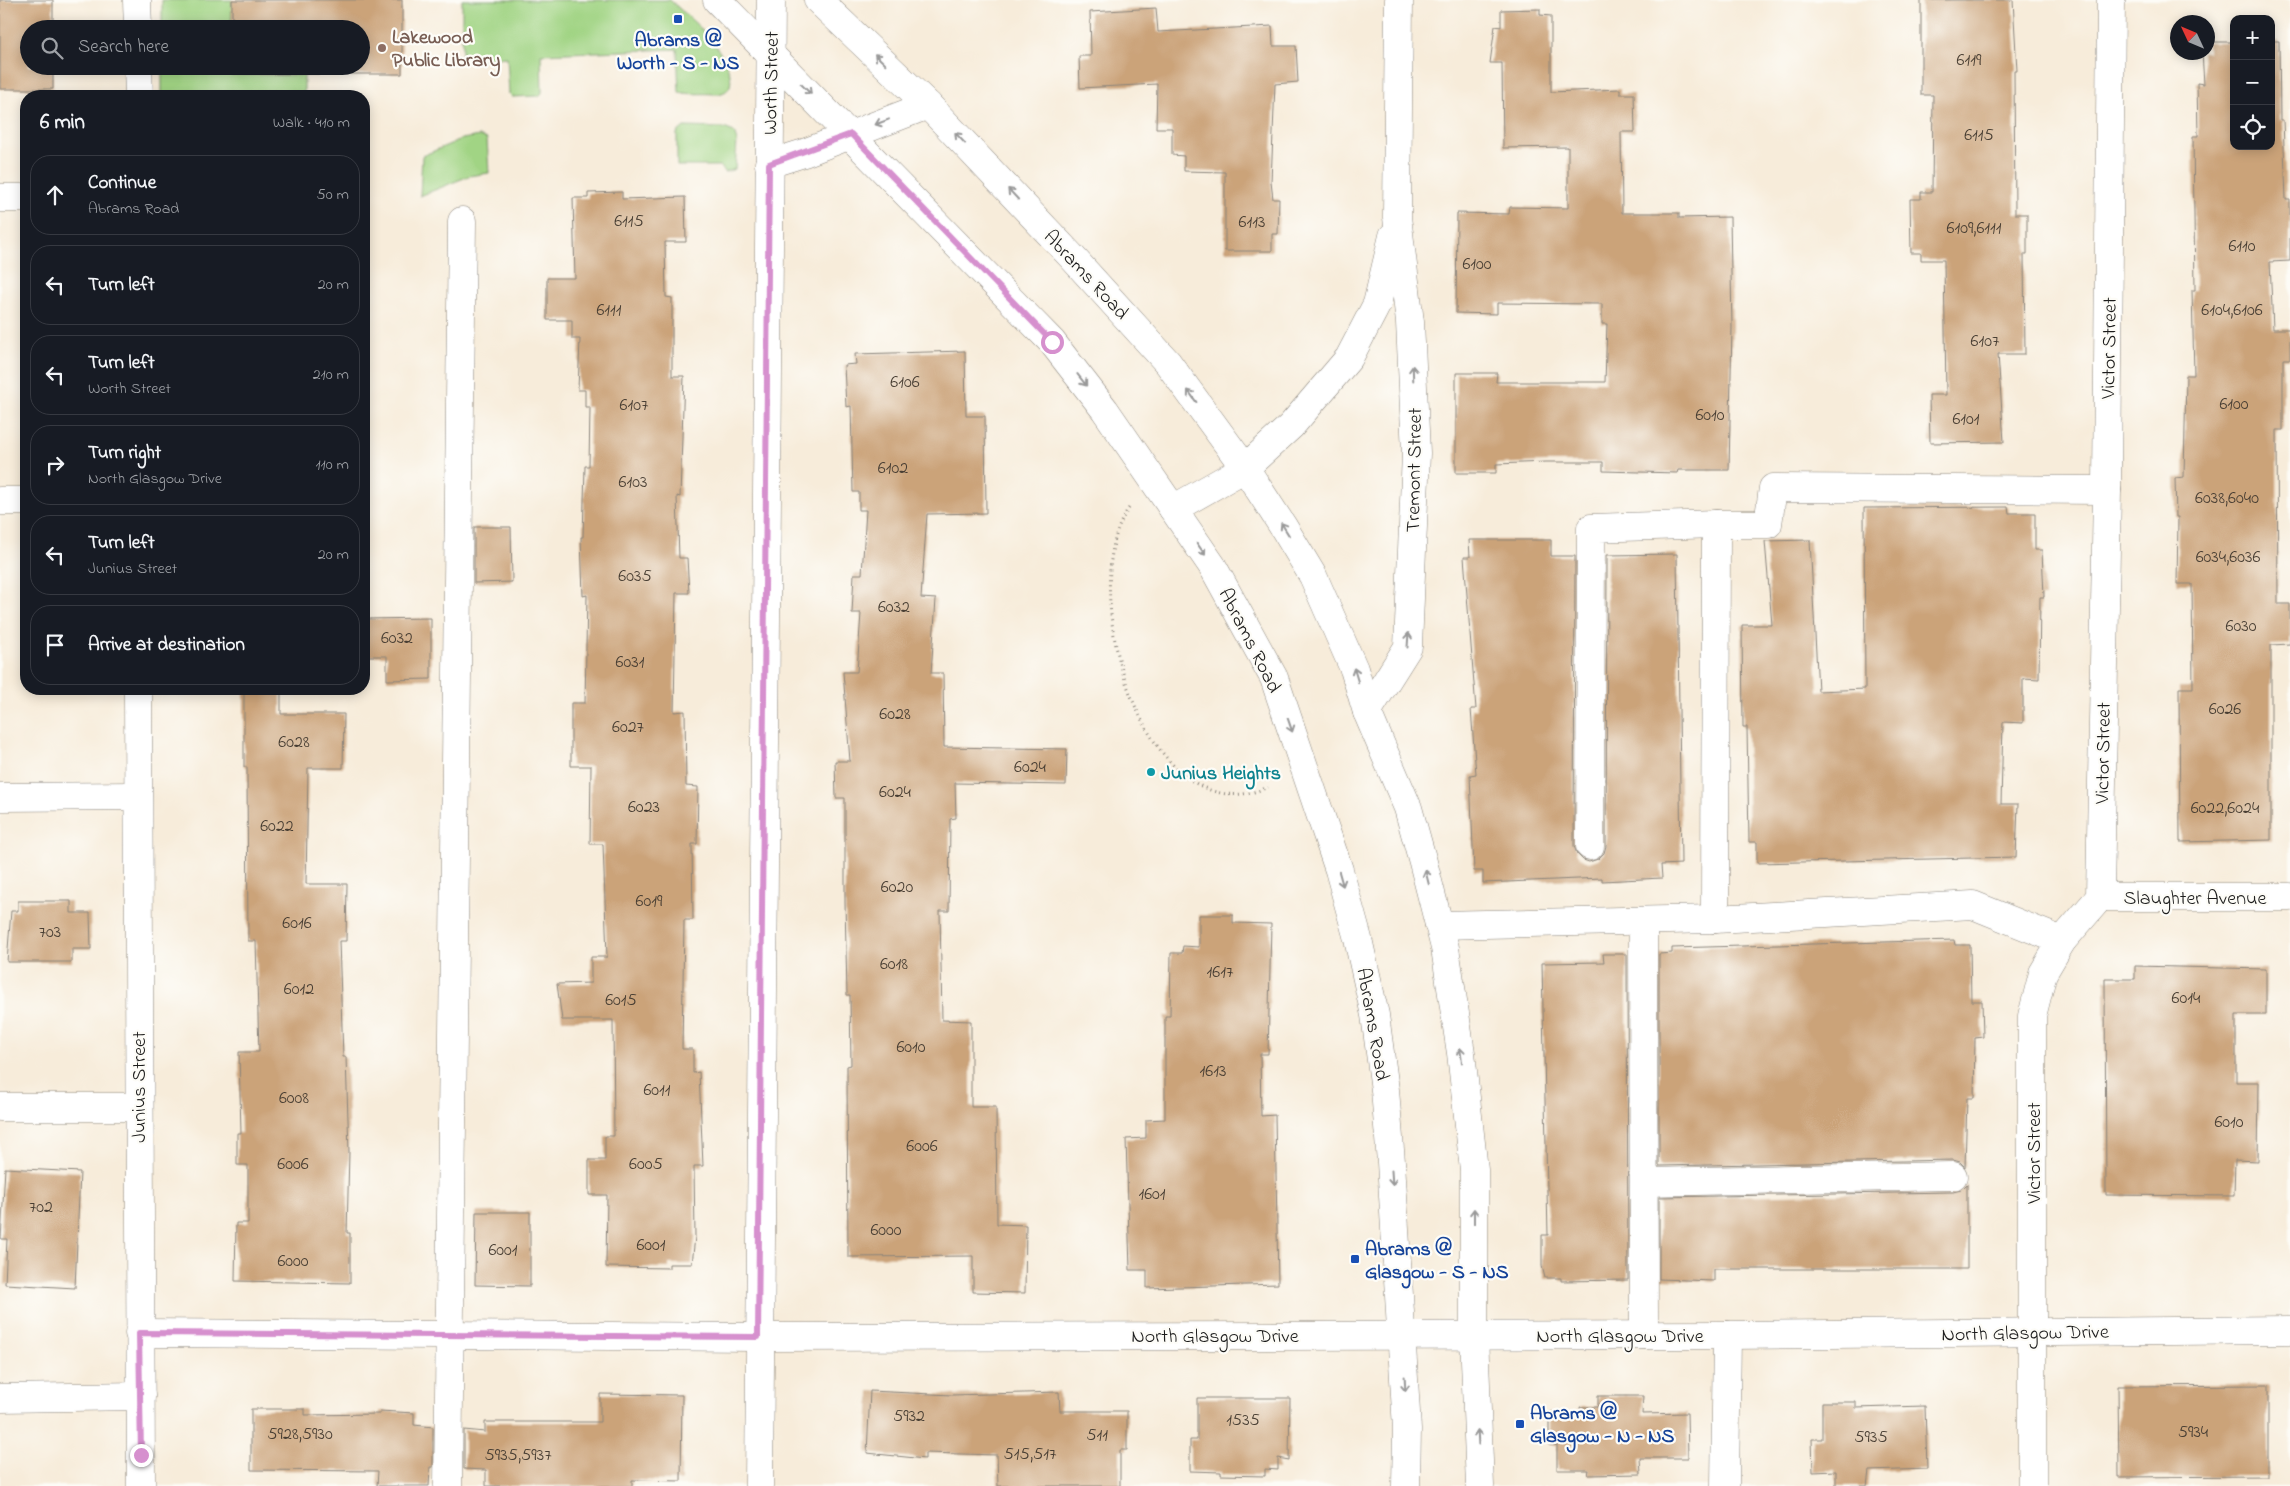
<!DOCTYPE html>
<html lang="en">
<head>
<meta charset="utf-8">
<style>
  :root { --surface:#171b24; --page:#20242c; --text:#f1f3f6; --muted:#9ea1a6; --line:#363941 }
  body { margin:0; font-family:"Indie Flower",sans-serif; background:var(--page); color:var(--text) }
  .controls { position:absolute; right:15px; top:15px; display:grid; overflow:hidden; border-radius:10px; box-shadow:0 2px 12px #0003 }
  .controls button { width:45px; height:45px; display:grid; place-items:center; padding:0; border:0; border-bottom:1px solid var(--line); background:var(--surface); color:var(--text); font:25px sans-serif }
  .compass { position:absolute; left:2170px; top:15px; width:45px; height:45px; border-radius:50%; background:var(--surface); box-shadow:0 2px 12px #0003; rotate:314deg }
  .stop { position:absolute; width:15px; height:15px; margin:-11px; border:4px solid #d690ce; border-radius:50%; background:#fff }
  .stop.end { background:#d690ce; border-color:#fff; box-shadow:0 1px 5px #0008 }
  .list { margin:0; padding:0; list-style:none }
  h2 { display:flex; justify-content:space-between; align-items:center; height:65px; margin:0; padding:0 20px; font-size:21px }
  h2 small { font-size:16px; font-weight:400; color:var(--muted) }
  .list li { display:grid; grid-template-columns:32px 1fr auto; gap:15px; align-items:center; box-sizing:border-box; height:80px; margin:0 10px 10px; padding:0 10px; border:1px solid var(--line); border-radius:20px }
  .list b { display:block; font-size:19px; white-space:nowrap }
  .list p { margin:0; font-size:16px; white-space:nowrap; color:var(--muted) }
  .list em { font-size:16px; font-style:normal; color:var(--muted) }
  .icon { flex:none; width:28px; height:28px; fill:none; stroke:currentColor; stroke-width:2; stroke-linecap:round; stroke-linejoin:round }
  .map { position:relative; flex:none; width:2290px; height:1486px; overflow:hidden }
  .search { position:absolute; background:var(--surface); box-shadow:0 2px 12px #0003; left:20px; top:20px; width:350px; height:55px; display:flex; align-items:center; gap:12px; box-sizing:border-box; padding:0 18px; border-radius:28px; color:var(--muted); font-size:19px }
  .panel { position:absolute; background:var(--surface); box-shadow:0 2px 12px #0003; left:20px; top:90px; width:350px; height:605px; border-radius:20px }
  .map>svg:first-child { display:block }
  .green { fill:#a1d484; stroke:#5e7850 }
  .building { fill:#cba379 }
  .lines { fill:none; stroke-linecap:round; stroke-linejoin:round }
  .minor-casing { stroke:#8a847b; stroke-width:29 }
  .major-casing { stroke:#8a847b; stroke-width:29 }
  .path { stroke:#8a847b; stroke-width:3; stroke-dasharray:1 4; stroke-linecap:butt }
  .minor { stroke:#fff; stroke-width:28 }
  .major { stroke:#fff; stroke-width:28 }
  .oneway { stroke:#999 }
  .route { stroke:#d690ce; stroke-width:6 }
  .transit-dot { fill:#1a4fb4; stroke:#fdfcf7; stroke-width:2 }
  .education-dot { fill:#8d6e63; stroke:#fdfcf7; stroke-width:2 }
  .culture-dot { fill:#0f9aa8; stroke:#fdfcf7; stroke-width:2 }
  .labels { text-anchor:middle; stroke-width:4.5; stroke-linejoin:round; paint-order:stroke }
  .number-label { font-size:18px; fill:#483e33 }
  .education-label { font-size:20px; font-weight:bold; fill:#785e54; stroke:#fdfcf7; text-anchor:start }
  .transit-label { font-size:20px; font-weight:bold; fill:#164399; stroke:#fdfcf7; text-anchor:start }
  .street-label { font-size:20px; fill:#1c1c1c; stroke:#fdfcf7 }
  .culture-label { font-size:20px; font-weight:bold; fill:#0d838f; stroke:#fdfcf7; text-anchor:start }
</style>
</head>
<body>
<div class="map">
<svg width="2290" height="1486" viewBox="0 0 2290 1486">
  <rect width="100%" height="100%" fill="#fdfcf7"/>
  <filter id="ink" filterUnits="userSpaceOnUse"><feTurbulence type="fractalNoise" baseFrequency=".02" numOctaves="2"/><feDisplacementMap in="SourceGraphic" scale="10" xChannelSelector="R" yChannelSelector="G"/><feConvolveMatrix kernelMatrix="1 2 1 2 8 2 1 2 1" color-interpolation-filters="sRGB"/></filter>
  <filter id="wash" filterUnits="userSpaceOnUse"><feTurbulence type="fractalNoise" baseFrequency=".0096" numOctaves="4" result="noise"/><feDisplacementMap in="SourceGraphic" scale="20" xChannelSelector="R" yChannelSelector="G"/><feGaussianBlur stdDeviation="1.12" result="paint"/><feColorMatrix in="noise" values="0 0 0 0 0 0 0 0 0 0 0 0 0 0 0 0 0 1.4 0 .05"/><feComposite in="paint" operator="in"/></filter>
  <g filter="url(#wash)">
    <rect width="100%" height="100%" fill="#f7ecda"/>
    <g class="green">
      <path d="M162 0H232L231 28 162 29Z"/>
      <path d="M462 0H670C684 13 700 26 712 41 723 55 747 94 714 94 703 93 689 95 679 92L677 49 541 54 542 93 539 96 512 97 509 94 507 57 462 61Z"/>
      <path d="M162 66H209V74L304 75V96H283L282 93 162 96Z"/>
      <path d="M684 127 724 128 734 132 737 141 735 169 725 172 720 166H677V133Z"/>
      <path d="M480 136 487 139 489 173 469 176 420 196 422 156 462 139Z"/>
    </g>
    <g id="blocks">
      <g class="building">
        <path d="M0 0H53V29H29V66H53V89H0Z"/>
        <path d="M232 0H402V74H232V66H361V29H232Z"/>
        <path d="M1921 0H2013L2017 71H2014L2015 214H2027V254H2024L2025 354H1998L2004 442 1930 443 1929 395H1946L1944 260H1921V253H1911L1910 199H1921V192H1932L1933 95H1921Z"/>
        <path d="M1156 8 1158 32 1272 26 1273 46H1296L1298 82 1275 84 1271 182 1273 199H1279L1278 234H1272V251H1225V172L1184 171V156L1172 155V128H1156L1157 84 1080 88 1079 56H1091L1090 12Z"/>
        <path d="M1540 9V15L1551 16V92L1620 89V94H1634L1635 132H1621L1622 213H1679V218L1730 217 1732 327 1729 470H1678L1677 473 1603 471V462H1546L1496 464V473H1456V373H1497L1496 382H1605L1607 324H1602V304L1497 303V314L1456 313 1457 213 1509 214 1510 207 1568 208V147L1503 148 1502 63H1490L1495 26 1501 27V10Z"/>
        <path d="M2271 41H2279L2280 120H2283L2286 200H2290V261L2270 262 2273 329H2290V359H2283V430H2277L2278 604H2290V644L2271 645V840L2180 842 2179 688H2193L2192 584H2177L2178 517H2176L2175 478 2184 477 2186 375H2194L2192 290H2195L2193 136H2198L2197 83 2204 84 2202 52H2208V42H2234V146H2271Z"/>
        <path d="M622 192V199L685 197 686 242H665L666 297 672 298V376H684L680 497 677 496 679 558H687L689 593H676L674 712 685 711 686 786 698 787 697 844H692L693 920H684L682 1049H693V1073L699 1072 703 1166H694L695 1237 692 1264H669V1268L606 1267 607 1195H589V1160H605V1136H614L613 1020H562L557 984 591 983V957H607L603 844H590L591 766H571V703H585L587 595 583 596 581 537H583L585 466H589L590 407H585V390H578L580 339H572V320H547V278H575L573 198H588V193Z"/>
        <path d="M965 351 966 416H985L986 513 927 514 921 598 936 599 931 673H943L944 747 1067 749 1066 785 955 783 956 818 950 819 949 911H940L942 1020 971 1021V1107H996L997 1224 1026 1225 1025 1293 973 1292V1256L848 1257 847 1066 851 1065 850 995H847L845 902V798H836L835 761H850L843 672H857L861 613H852L854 574H862L866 510H859V492H853L851 406 846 407 844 365 856 364 855 354Z"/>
        <path d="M2008 507 2009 513H2035V550H2042L2044 597H2040L2039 679 2023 678V723L2003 722 2001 804H2018L2016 857 1757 863V842H1749L1747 727H1743L1742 625H1772L1765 541 1810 540 1818 691 1865 689 1864 508Z"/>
        <path d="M474 527H511L512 582 474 583Z"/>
        <path d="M1469 540H1551V556H1575L1574 846 1577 854 1583 860 1589 862 1598 859 1604 853 1606 846 1607 555 1677 554 1681 864 1661 865 1662 878 1602 881V878L1483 883V871H1474L1470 775 1476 774 1471 709H1476L1464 557H1470Z"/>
        <path d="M431 618V679L387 680V656H364V619Z"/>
        <path d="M244 692H281V714H344L343 768H308L306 884H347L346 941H339L343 1057H346L349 1152 347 1233H350V1283L235 1281 236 1223H248V1165H237V1133H241L239 1052H259L256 941H248L247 767H244Z"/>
        <path d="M18 901H71V913H90L91 949H72V962H7L11 911H18Z"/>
        <path d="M1199 915H1233V923L1271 924 1268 1054H1260L1261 1116 1275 1115 1278 1284 1147 1288V1270H1130L1126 1139 1146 1138V1120L1165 1119V1016H1170L1171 953H1182L1183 946 1199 947Z"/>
        <path d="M1954 940 1955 945H1970L1971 1001H1982L1983 1037 1975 1038 1974 1098H1967L1965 1167 1960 1162 1953 1160 1659 1166V954L1672 953V948Z"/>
        <path d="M1603 954H1627L1628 1280 1561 1281V1278H1545L1542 1266V1235H1548L1542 963 1604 962Z"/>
        <path d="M2135 966 2266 969V1015H2236V1082H2259L2258 1161 2235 1160 2234 1196 2106 1195 2105 979H2135Z"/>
        <path d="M5 1168 80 1172 75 1288 5 1284 7 1239H1Z"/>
        <path d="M1967 1184V1269H1714V1281L1659 1279V1197L1953 1192 1961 1190Z"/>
        <path d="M476 1212H530V1286L475 1285Z"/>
        <path d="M2268 1385V1476L2119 1477 2118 1386Z"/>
        <path d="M870 1391 952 1395 1059 1392 1060 1411H1127V1450H1120V1486H998L997 1455 925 1453V1459L867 1453Z"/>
        <path d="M600 1394 682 1395 681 1481 632 1480V1486H486V1470L464 1469V1430L485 1432V1422H600Z"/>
        <path d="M1598 1396H1643L1642 1414 1687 1413 1688 1458H1640L1641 1474 1588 1475 1589 1470H1557V1445H1549V1412H1581L1580 1407H1598Z"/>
        <path d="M1197 1398H1290L1289 1460 1278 1458V1470L1265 1469V1476L1221 1475V1472L1190 1471V1440H1197Z"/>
        <path d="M1822 1402H1856V1408L1925 1406 1927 1469 1869 1471 1867 1486H1836V1471L1813 1472 1812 1439H1822Z"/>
        <path d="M251 1409H305V1415L380 1414V1411L414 1413V1425L433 1427V1467H430L429 1486H377L378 1471 251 1470Z"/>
      </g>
    </g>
  </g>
  <g filter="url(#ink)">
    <use href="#blocks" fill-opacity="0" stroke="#8a847b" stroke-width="1"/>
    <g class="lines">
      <defs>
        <g id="minor">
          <path d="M137 0 138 29"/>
          <path d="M138 66 139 96"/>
          <path d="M0 198H26"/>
          <path d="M0 501H26"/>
          <path d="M1173 509 1245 468 1291 426 1349 358 1377 304 1393 236"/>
          <path d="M1716 524H1768L1773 488 2107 490"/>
          <path d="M138 689 141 1486"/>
          <path d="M1367 712 1408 647 1416 453 1410 322 1397 217 1399 0"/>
          <path d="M0 797 138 796"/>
          <path d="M1590 846 1591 528 1716 524 1715 919"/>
          <path d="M2100 897H2290"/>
          <path d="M1643 921 1644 1335"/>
          <path d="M1439 925 1715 919 1973 905 2062 941"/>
          <path d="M0 1107H138"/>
          <path d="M1644 1182 1953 1176"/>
          <path d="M139 1333 758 1337 1727 1335 2290 1330"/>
          <path d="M0 1398 141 1396"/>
          <path d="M448 1486 462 221"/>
          <path d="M759 1486 771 0"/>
          <path d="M1725 1486 1727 1335"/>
          <path d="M2032 1486V1016L2043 973 2062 941 2100 897 2107 490 2111 0"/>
        </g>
        <g id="major">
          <path d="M717 0 1052 342 1105 410 1213 567 1274 678 1339 870 1358 939 1375 1015 1385 1090 1391 1162 1407 1429 1406 1486"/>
          <path d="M818 0 928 105 1072 257 1168 363 1245 468 1284 528 1313 576 1354 669 1367 712 1408 808 1423 862 1445 948 1461 1053 1474 1170V1335L1480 1486"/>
          <path d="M769 164 804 153 928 105"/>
        </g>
      </defs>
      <use href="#minor" class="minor-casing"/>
      <use href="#major" class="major-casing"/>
      <path class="path" d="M1129 508C1072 586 1146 841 1268 787"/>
      <use href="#minor" class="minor"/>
      <use href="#major" class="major"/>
    </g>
    <defs><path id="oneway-shaft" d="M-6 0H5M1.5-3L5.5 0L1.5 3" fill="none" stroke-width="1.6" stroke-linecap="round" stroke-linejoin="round" transform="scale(1.25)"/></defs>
    <g class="oneway">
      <use href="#oneway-shaft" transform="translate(880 59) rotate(-136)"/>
      <use href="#oneway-shaft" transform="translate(806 89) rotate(45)"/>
      <use href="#oneway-shaft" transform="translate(882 122) rotate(159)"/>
      <use href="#oneway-shaft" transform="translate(960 138) rotate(-133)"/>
      <use href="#oneway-shaft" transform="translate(1013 194) rotate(-133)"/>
      <use href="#oneway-shaft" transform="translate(1413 373) rotate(-92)"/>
      <use href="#oneway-shaft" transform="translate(1082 380) rotate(52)"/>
      <use href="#oneway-shaft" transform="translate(1192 396) rotate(-126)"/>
      <use href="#oneway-shaft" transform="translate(1285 529) rotate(-122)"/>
      <use href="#oneway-shaft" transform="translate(1201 549) rotate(55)"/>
      <use href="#oneway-shaft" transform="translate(1408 640) rotate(-86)"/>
      <use href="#oneway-shaft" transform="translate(1356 675) rotate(-107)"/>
      <use href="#oneway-shaft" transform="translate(1290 725) rotate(71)"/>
      <use href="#oneway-shaft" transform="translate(1427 877) rotate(-104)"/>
      <use href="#oneway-shaft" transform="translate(1341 879) rotate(74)"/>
      <use href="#oneway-shaft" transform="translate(1461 1055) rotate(-97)"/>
      <use href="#oneway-shaft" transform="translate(1392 1178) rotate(86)"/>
      <use href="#oneway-shaft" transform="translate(1474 1216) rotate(-90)"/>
      <use href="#oneway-shaft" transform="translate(1405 1384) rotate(87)"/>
      <use href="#oneway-shaft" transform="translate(1478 1437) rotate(-93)"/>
    </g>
  </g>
  <g class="lines" filter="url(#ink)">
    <path class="route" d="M141 1455 139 1333 758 1337 769 164 851 134 1052 342"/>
  </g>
  <g class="transit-dot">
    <rect x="673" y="14" width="10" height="10" rx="2.5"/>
    <rect x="1350" y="1254" width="10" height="10" rx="2.5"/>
    <rect x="1515" y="1419" width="10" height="10" rx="2.5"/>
  </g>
  <circle class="education-dot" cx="382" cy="48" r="5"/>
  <circle class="culture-dot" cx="1151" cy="772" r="5"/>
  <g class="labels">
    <g class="number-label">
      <text x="1969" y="65">6119</text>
      <text x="1979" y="140">6115</text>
      <text x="629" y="226">6115</text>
      <text x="1252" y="227">6113</text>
      <text x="1974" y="233">6109,6111</text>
      <text x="2242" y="251">6110</text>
      <text x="1477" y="269">6100</text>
      <text x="609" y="315">6111</text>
      <text x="2232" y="315">6104,6106</text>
      <text x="1985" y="346">6107</text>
      <text x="905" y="387">6106</text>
      <text x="2234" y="409">6100</text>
      <text x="634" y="410">6107</text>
      <text x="1710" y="420">6010</text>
      <text x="1966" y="424">6101</text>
      <text x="893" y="473">6102</text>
      <text x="633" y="487">6103</text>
      <text x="2227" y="503">6038,6040</text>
      <text x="2228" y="562">6034,6036</text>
      <text x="635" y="581">6035</text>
      <text x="894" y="612">6032</text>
      <text x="2241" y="631">6030</text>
      <text x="397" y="643">6032</text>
      <text x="630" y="667">6031</text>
      <text x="2225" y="714">6026</text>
      <text x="895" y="719">6028</text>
      <text x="628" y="732">6027</text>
      <text x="294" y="747">6028</text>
      <text x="1030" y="772">6024</text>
      <text x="895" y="797">6024</text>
      <text x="644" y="812">6023</text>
      <text x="2225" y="813">6022,6024</text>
      <text x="277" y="831">6022</text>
      <text x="897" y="892">6020</text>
      <text x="649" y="906">6019</text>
      <text x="297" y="928">6016</text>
      <text x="50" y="937">703</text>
      <text x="894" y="969">6018</text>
      <text x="1220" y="977">1617</text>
      <text x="299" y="994">6012</text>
      <text x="2186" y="1003">6014</text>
      <text x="621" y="1005">6015</text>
      <text x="911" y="1052">6010</text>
      <text x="1213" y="1076">1613</text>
      <text x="657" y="1095">6011</text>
      <text x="294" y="1103">6008</text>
      <text x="2229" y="1127">6010</text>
      <text x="922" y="1151">6006</text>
      <text x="293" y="1169">6006</text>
      <text x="646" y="1169">6005</text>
      <text x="1152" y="1199">1601</text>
      <text x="41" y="1212">702</text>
      <text x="886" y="1235">6000</text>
      <text x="651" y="1250">6001</text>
      <text x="503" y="1255">6001</text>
      <text x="293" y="1266">6000</text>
      <text x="909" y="1421">5932</text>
      <text x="1243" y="1425">1535</text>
      <text x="2193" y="1437">5934</text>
      <text x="300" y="1439">5928,5930</text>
      <text x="1097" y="1440">511</text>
      <text x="1871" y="1442">5935</text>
      <text x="1030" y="1459">515,517</text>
      <text x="518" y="1460">5935,5937</text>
    </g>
    <g class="education-label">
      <text x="392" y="43">Lakewood<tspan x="392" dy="23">Public Library</tspan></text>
    </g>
    <g class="transit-label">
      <text x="678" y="46" text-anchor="middle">Abrams @<tspan x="678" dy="23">Worth - S - NS</tspan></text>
      <text x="1365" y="1255">Abrams @<tspan x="1365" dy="23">Glasgow - S - NS</tspan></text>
      <text x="1530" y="1419">Abrams @<tspan x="1530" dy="23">Glasgow - N - NS</tspan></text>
    </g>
    <g class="street-label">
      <text transform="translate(770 83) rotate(-89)" y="7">Worth Street</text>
      <text transform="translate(1087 274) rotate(47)" y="7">Abrams Road</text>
      <text transform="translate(2108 348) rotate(-89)" y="7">Victor Street</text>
      <text transform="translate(1413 470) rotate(-89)" y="7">Tremont Street</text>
      <text transform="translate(1251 640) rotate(63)" y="7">Abrams Road</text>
      <text transform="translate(2102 753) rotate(-89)" y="7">Victor Street</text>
      <text x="2195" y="904">Slaughter Avenue</text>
      <text transform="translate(1374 1024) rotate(80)" y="7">Abrams Road</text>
      <text transform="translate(138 1087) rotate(-90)" y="7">Junius Street</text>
      <text transform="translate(2033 1153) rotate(-90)" y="7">Victor Street</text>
      <text transform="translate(2025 1332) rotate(-1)" y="7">North Glasgow Drive</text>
      <text x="1215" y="1342">North Glasgow Drive</text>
      <text x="1620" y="1342">North Glasgow Drive</text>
    </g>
    <g class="culture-label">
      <text x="1161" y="779">Junius Heights</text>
    </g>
  </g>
</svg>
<div class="controls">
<button>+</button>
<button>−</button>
<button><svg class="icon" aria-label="locate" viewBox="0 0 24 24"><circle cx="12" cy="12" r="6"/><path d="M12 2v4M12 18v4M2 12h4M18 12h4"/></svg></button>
</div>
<svg class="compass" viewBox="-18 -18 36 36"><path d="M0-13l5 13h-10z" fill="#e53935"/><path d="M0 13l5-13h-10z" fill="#9ea1a6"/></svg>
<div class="stop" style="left:1052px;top:342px"></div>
<div class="stop end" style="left:141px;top:1455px"></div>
<div class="search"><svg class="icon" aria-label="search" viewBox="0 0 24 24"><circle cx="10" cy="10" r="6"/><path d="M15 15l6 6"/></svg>Search here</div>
<section class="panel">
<h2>6 min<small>Walk · 410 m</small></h2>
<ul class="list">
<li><svg class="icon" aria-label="ahead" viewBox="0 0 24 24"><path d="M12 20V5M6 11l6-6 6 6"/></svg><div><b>Continue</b><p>Abrams Road</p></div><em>50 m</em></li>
<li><svg class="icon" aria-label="left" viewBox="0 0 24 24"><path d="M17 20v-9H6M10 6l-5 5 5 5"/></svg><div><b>Turn left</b></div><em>20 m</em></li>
<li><svg class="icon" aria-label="left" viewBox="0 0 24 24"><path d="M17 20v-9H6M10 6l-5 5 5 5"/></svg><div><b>Turn left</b><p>Worth Street</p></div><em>210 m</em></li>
<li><svg class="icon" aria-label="right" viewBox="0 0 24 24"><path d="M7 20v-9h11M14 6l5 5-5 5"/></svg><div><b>Turn right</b><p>North Glasgow Drive</p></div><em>110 m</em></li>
<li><svg class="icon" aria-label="left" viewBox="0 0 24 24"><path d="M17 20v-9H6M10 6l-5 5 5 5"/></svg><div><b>Turn left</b><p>Junius Street</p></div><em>20 m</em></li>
<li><svg class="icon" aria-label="arrive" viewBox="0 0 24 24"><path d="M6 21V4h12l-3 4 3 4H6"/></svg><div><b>Arrive at destination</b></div></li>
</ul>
</section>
</div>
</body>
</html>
